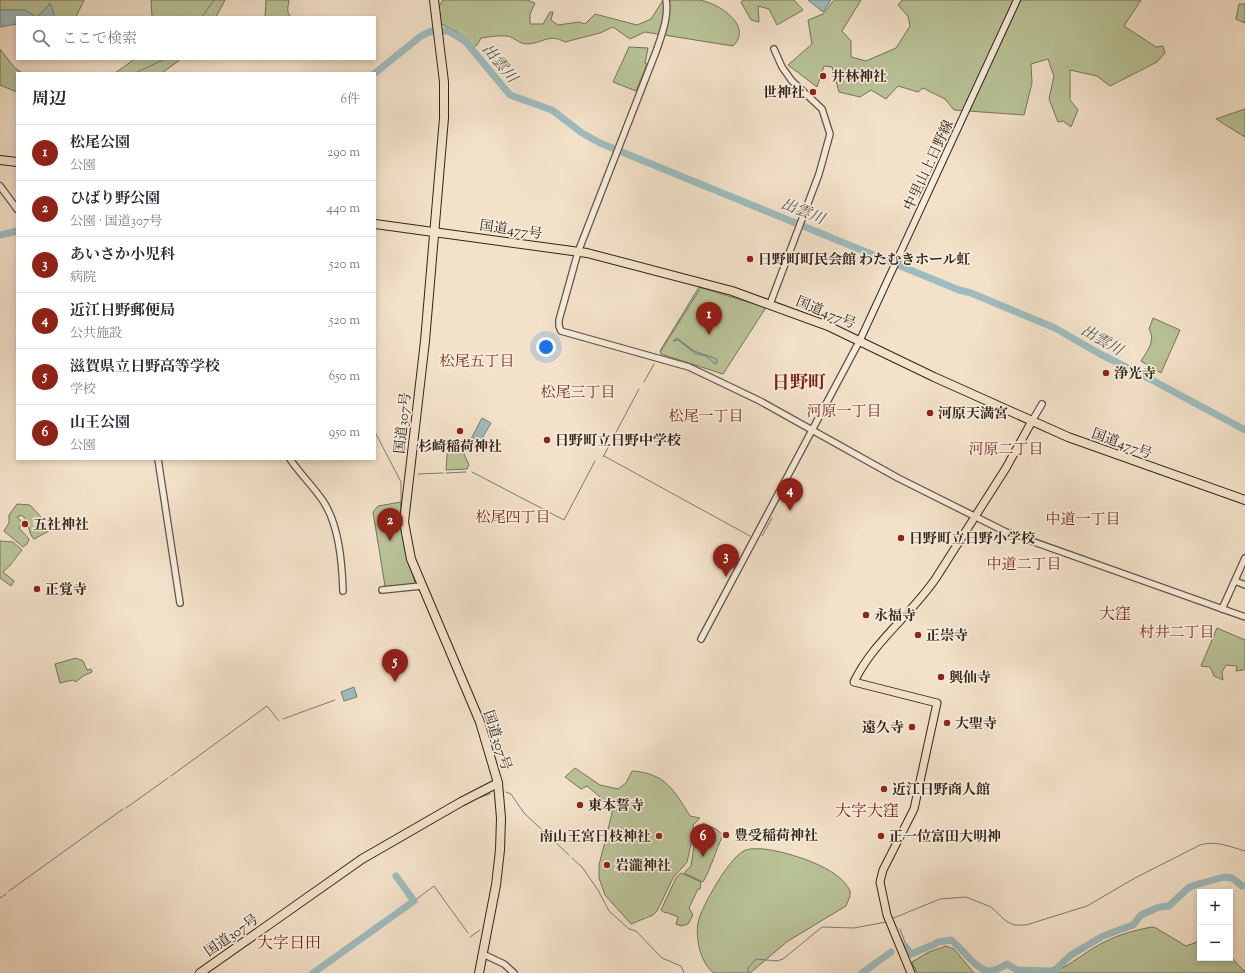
<!DOCTYPE html>
<html lang="ja">
<head>
<meta charset="utf-8">
<style>
  :root { --surface:#fff; --page:#f7f7f7; --text:#2b2b33; --muted:#7c7c81; --line:#e1e1e2; --accent:#8f2418 }
  body { margin:0; font-family:"Sorts Mill Goudy","Noto Serif JP",serif; background:var(--page); color:var(--text) }
  .controls { position:absolute; right:12px; bottom:12px; display:grid; overflow:hidden; border-radius:0px; box-shadow:0 2px 6px #0003 }
  .controls button { width:36px; height:36px; display:grid; place-items:center; padding:0; border:0; border-bottom:1px solid var(--line); background:var(--surface); color:var(--text); font:20px sans-serif }
  .you { position:absolute; left:546px; top:347px; width:14px; height:14px; margin:-10px; border:3px solid #fff; border-radius:50%; background:#1a73e8; box-shadow:0 0 0 6px #1a73e833 }
  .badge { display:grid; place-items:center; width:26px; height:26px; border-radius:50%; background:var(--accent); color:#fff; font-size:13px; font-weight:700 }
  .pin { position:absolute; translate:-50% -33px; filter:drop-shadow(0 1px 2px #0008) }
  .pin::after { content:''; position:absolute; top:21px; width:14px; height:12px; background:inherit; clip-path:polygon(0 0,100% 0,50% 100%) }
  .list { margin:0; padding:0; list-style:none }
  h2 { display:flex; justify-content:space-between; align-items:center; height:52px; margin:0; padding:0 16px; font-size:17px }
  h2 small { font-size:13px; font-weight:400; color:var(--muted) }
  .list li { display:grid; grid-template-columns:26px 1fr auto; gap:12px; align-items:center; box-sizing:border-box; height:56px; padding:0 16px; border-top:1px solid var(--line) }
  .list b { display:block; font-size:15px; white-space:nowrap }
  .list p { margin:0; font-size:13px; white-space:nowrap; color:var(--muted) }
  .list em { font-size:13px; font-style:normal; color:var(--muted) }
  .icon { flex:none; width:22px; height:22px; fill:none; stroke:currentColor; stroke-width:2; stroke-linecap:round; stroke-linejoin:round }
  .map { position:relative; flex:none; width:1245px; height:973px; overflow:hidden }
  .search { position:absolute; background:var(--surface); box-shadow:0 2px 6px #0003; left:16px; top:16px; width:360px; height:44px; display:flex; align-items:center; gap:10px; box-sizing:border-box; padding:0 14px; border-radius:0px; color:var(--muted); font-size:15px }
  .panel { position:absolute; background:var(--surface); box-shadow:0 2px 6px #0003; left:16px; top:72px; width:360px; height:388px; border-radius:0px }
  .map>svg:first-child { display:block }
  .green { fill:#b9c398; stroke:#757459 }
  .water { fill:#9dbcbd; stroke:#727f7c }
  .lines { fill:none; stroke-linecap:round; stroke-linejoin:round }
  .stream { stroke:#727f7c; stroke-width:1 }
  .river { stroke:#9dbcbd; stroke-width:7 }
  .tertiary-casing { stroke:#625346; stroke-width:8 }
  .secondary-casing { stroke:#31241a; stroke-width:8 }
  .primary-casing { stroke:#31241a; stroke-width:9 }
  .trunk-casing { stroke:#31241a; stroke-width:10 }
  .tertiary { stroke:#f7ecdc; stroke-width:5.5 }
  .secondary { stroke:#f7ecdc; stroke-width:6 }
  .primary { stroke:#f3e1c9; stroke-width:7 }
  .trunk { stroke:#f3e1c9; stroke-width:8 }
  .poi-dot { fill:#8f2418; stroke:#f7ecdc; stroke-width:1.5 }
  .labels { text-anchor:middle; stroke-width:3.5; stroke-linejoin:round; paint-order:stroke }
  .poi-label { font-size:14px; font-weight:bold; fill:#31241a; stroke:#f7ecdc; text-anchor:start }
  .street-label { font-size:14px; fill:#31241a; stroke:#f7ecdc }
  .water-label { font-size:15px; font-style:italic; fill:#51524b; stroke:#f7ecdc }
  .neighbourhood-label { font-size:15px; fill:#7a1f14; stroke:#f7ecdc }
  .quarter-label { font-size:16px; fill:#7a1f14; stroke:#f7ecdc }
  .district-label { font-size:18px; font-weight:bold; fill:#7a1f14; stroke:#f7ecdc }
</style>
</head>
<body>
<div class="map">
<svg width="1245" height="973" viewBox="0 0 1245 973">
  <rect width="100%" height="100%" fill="#f3e1c9"/>
  <filter id="stains"><feTurbulence type="fractalNoise" baseFrequency=".005" numOctaves="4"/><feColorMatrix values="0 0 0 0 .2 0 0 0 0 .09 0 0 0 0 .02 0 0 0 .5 -.17"/></filter>
  <radialGradient id="worn" r=".72"><stop offset=".6" stop-color="#630" stop-opacity="0"/><stop offset="1" stop-color="#630" stop-opacity=".3"/></radialGradient>
  <g class="green">
    <path d="M0 0H84L76 17H17V24L0 11Z"/>
    <path d="M151 0H225L216 17H152Z"/>
    <path d="M266 0H289C288 7 286 12 291 17H265Z"/>
    <path d="M443 0H527L535 3 530 14V24H543L550 12H553L551 20 558 25 579 22 585 24 595 14 637 25 651 19 663 0C675 0 687 0 698 0 718 2 754 26 733 46L645 32 630 39 613 27 600 33 565 42C549 33 544 43 527 44 519 44 513 36 506 36 498 35 489 37 481 38L477 45 474 47 457 32 441 24 439 6Z"/>
    <path d="M744 0H794L803 10 777 25 769 9 758 6 759 22 751 20 741 2Z"/>
    <path d="M834 0H861L842 31 851 41V57L866 61 896 48 910 26 908 16 898 5 902 0H1141L1124 26 1156 47 1163 46 1165 53 1157 62 1110 86 1097 76 1070 70V100L1078 110 1071 127 1063 121 1058 122 1049 99 1054 76 1048 59 1031 64 1032 83 1024 115 954 110 945 99 923 88 918 92 898 86 886 99 871 90 860 97 839 92 832 67 824 66 817 87 788 65 812 44 808 20 823 14Z"/>
    <path d="M1239 4H1245V23L1236 19Z"/>
    <path d="M629 47 648 48 645 63 647 64 636 91 613 82Z"/>
    <path d="M0 49 14 67 22 73H17V92L0 85Z"/>
    <path d="M135 59H181L162 73H115Z"/>
    <path d="M1245 109V137L1216 119Z"/>
    <path d="M699 287 764 307 765 309 723 374 661 354 660 351Z"/>
    <path d="M1153 318 1180 330 1161 373 1141 361C1147 351 1156 341 1149 329Z"/>
    <path d="M459 443 469 465 467 469 446 470 448 444Z"/>
    <path d="M401 502V522L404 545 415 583 411 586 388 587 385 586 373 512 378 506Z"/>
    <path d="M17 504 30 505 42 518 49 531 34 539C28 534 30 523 22 515L17 517 23 523 19 528 29 539 27 544 23 547 4 531 9 523V515Z"/>
    <path d="M0 541 13 542 22 550C15 558 11 566 3 572L14 581 11 586 0 578Z"/>
    <path d="M1217 628 1245 640V669L1243 670 1236 671 1237 666 1226 665 1222 672 1223 680 1214 676 1210 667 1201 666Z"/>
    <path d="M76 658 83 661 87 670 91 669 92 672 83 676 76 682 73 680 60 683 55 664Z"/>
    <path d="M575 768 600 785 618 789 626 783 632 771C665 773 674 790 690 816L700 818 693 825 694 831 687 862 673 878 657 911 653 915 631 924 605 895 599 878V865L612 813V807L587 786 581 789 565 777Z"/>
    <path d="M703 823 716 829 723 835C715 852 712 866 703 882L684 873 691 866 696 833Z"/>
    <path d="M764 849C788 852 840 867 850 891V896L846 906 788 941 750 973H714C701 965 695 937 698 923 701 907 731 854 746 850 751 848 759 849 764 849Z"/>
    <path d="M681 873 701 882 700 889H698L689 908 693 915 688 924 681 926 676 924 678 917 666 912 665 913 661 910 676 878Z"/>
    <path d="M1152 927 1156 928 1186 946 1200 941V958H1230V956L1244 971 1245 970V973H1052C1067 967 1079 957 1092 949 1111 937 1130 931 1152 927Z"/>
    <path d="M946 946 954 949 974 973H917L912 962 929 952Z"/>
  </g>
  <g class="water">
    <path d="M808 0H831L823 12Z"/>
    <path d="M50 3 55 17H17V24L0 27V10H25L36 17 46 9Z"/>
    <path d="M677 338 694 351 717 359V363L715 364 706 356 696 354 678 340 673 341Z"/>
    <path d="M482 418 491 423 477 447 469 443Z"/>
    <path d="M354 687 357 697 344 701 341 692Z"/>
  </g>
  <g class="lines">
    <g class="stream">
      <path d="M202 17 214 0"/>
      <path d="M135 73 165 59"/>
      <path d="M661 351 700 289"/>
      <path d="M644 382 654 364"/>
      <path d="M375 432 401 482V513"/>
      <path d="M614 436 639 389"/>
      <path d="M604 456 750 536"/>
      <path d="M603 457 610 444"/>
      <path d="M472 472 564 520 595 461"/>
      <path d="M446 473 466 472"/>
      <path d="M418 474 443 473"/>
      <path d="M762 536 772 518"/>
      <path d="M283 719 335 700"/>
      <path d="M171 776 267 706 279 721"/>
      <path d="M506 792 511 794 524 813 569 855"/>
      <path d="M478 798 490 794"/>
      <path d="M126 808 168 778"/>
      <path d="M572 858 582 867 598 890 609 911 629 929 636 931 662 958 681 966 684 973"/>
      <path d="M9 891 123 809"/>
      <path d="M0 898 6 894"/>
      <path d="M414 901 434 886 468 933"/>
      <path d="M891 919 940 899 966 897 991 907 1006 921 1014 925H1026L1087 906 1135 878 1200 845C1216 840 1230 847 1245 851"/>
      <path d="M900 929 906 945"/>
      <path d="M470 937 480 930"/>
      <path d="M748 973V968L756 959 777 961 783 959 822 927 854 928 886 922"/>
    </g>
    <g class="river">
      <path d="M375 73 421 36 432 31H448L465 41 510 95 552 110 582 133 600 143 959 290 971 293 1055 328 1100 354 1150 379 1245 430"/>
      <path d="M0 235 17 231"/>
      <path d="M1161 907 1169 906 1188 888 1195 885 1224 877 1232 878 1242 886"/>
      <path d="M938 942 951 940C961 947 976 970 989 971 995 971 1002 967 1007 964L1017 970 1050 971 1055 970 1071 955 1103 936 1133 925 1141 915 1157 908"/>
      <path d="M905 946 911 954 935 944"/>
      <path d="M313 973 414 901 396 876"/>
      <path d="M862 973 891 952"/>
    </g>
    <defs>
      <g id="tertiary">
        <path d="M666 0C669 16 662 34 657 49L578 252 559 320V326L561 331 689 367 760 401 898 478 1006 532 1245 617"/>
        <path d="M0 186 17 209"/>
        <path d="M770 304 819 174 830 134 822 109 792 81 782 67 774 49"/>
        <path d="M1032 421 1042 404"/>
        <path d="M158 459 180 603"/>
        <path d="M290 459C300 474 313 486 323 501 339 525 342 562 343 591"/>
        <path d="M1235 581 1245 585"/>
        <path d="M382 590 421 586"/>
        <path d="M1222 609 1245 558"/>
        <path d="M701 639 860 340"/>
        <path d="M483 954 504 964 514 973"/>
      </g>
      <path id="secondary" d="M860 340 1017 0"/>
      <path id="primary" d="M911 973 887 915 880 882 883 870 914 809 937 703 854 682C873 642 911 615 936 578L1006 468 1032 421"/>
      <g id="trunk">
        <path d="M434 0 444 82V118L425 341 404 522 411 559 480 722 498 783 501 818 500 850 496 885 479 973"/>
        <path d="M0 160 17 162"/>
        <path d="M375 224 587 253 732 291 828 326 934 377 1068 437 1245 500"/>
        <path d="M200 973 362 859 461 802 498 783"/>
      </g>
    </defs>
    <use href="#tertiary" class="tertiary-casing"/>
    <use href="#secondary" class="secondary-casing"/>
    <use href="#primary" class="primary-casing"/>
    <use href="#trunk" class="trunk-casing"/>
    <use href="#tertiary" class="tertiary"/>
    <use href="#secondary" class="secondary"/>
    <use href="#primary" class="primary"/>
    <use href="#trunk" class="trunk"/>
  </g>
  <g class="poi-dot">
    <circle cx="823" cy="76" r="4"/>
    <circle cx="813" cy="92" r="4"/>
    <circle cx="750" cy="259" r="4"/>
    <circle cx="1106" cy="373" r="4"/>
    <circle cx="930" cy="413" r="4"/>
    <circle cx="460" cy="431" r="4"/>
    <circle cx="547" cy="440" r="4"/>
    <circle cx="25" cy="524" r="4"/>
    <circle cx="901" cy="538" r="4"/>
    <circle cx="37" cy="589" r="4"/>
    <circle cx="866" cy="615" r="4"/>
    <circle cx="918" cy="635" r="4"/>
    <circle cx="941" cy="677" r="4"/>
    <circle cx="947" cy="723" r="4"/>
    <circle cx="912" cy="727" r="4"/>
    <circle cx="884" cy="789" r="4"/>
    <circle cx="580" cy="805" r="4"/>
    <circle cx="726" cy="835" r="4"/>
    <circle cx="659" cy="836" r="4"/>
    <circle cx="881" cy="836" r="4"/>
    <circle cx="607" cy="865" r="4"/>
  </g>
  <g class="labels">
    <g class="poi-label">
      <text x="831" y="81">井林神社</text>
      <text x="805" y="97" text-anchor="end">世神社</text>
      <text x="758" y="264">日野町町民会館 わたむきホール虹</text>
      <text x="1114" y="378">浄光寺</text>
      <text x="938" y="418">河原天満宮</text>
      <text x="555" y="445">日野町立日野中学校</text>
      <text x="460" y="451" text-anchor="middle">杉崎稲荷神社</text>
      <text x="33" y="529">五社神社</text>
      <text x="909" y="543">日野町立日野小学校</text>
      <text x="45" y="594">正覚寺</text>
      <text x="874" y="620">永福寺</text>
      <text x="926" y="640">正崇寺</text>
      <text x="949" y="682">興仙寺</text>
      <text x="955" y="728">大聖寺</text>
      <text x="904" y="732" text-anchor="end">遠久寺</text>
      <text x="892" y="794">近江日野商人館</text>
      <text x="588" y="810">東本誓寺</text>
      <text x="734" y="840">豊受稲荷神社</text>
      <text x="651" y="841" text-anchor="end">南山王宮日枝神社</text>
      <text x="889" y="841">正一位富田大明神</text>
      <text x="615" y="870">岩瀧神社</text>
    </g>
    <g class="street-label">
      <text transform="translate(928 165) rotate(-65)" y="5">中里山上日野線</text>
      <text transform="translate(511 229) rotate(8)" y="5">国道477号</text>
      <text transform="translate(826 312) rotate(22)" y="5">国道477号</text>
      <text transform="translate(402 423) rotate(-84)" y="5">国道307号</text>
      <text transform="translate(1122 443) rotate(20)" y="5">国道477号</text>
      <text transform="translate(498 740) rotate(72)" y="5">国道307号</text>
      <text transform="translate(231 935) rotate(-35)" y="5">国道307号</text>
    </g>
    <g class="water-label">
      <text transform="translate(500 63) rotate(50)" y="5">出雲川</text>
      <text transform="translate(803 211) rotate(22)" y="5">出雲川</text>
      <text transform="translate(1102 340) rotate(30)" y="5">出雲川</text>
    </g>
    <g class="neighbourhood-label">
      <text x="477" y="366">松尾五丁目</text>
      <text x="578" y="397">松尾三丁目</text>
      <text x="844" y="416">河原一丁目</text>
      <text x="706" y="421">松尾一丁目</text>
      <text x="1006" y="454">河原二丁目</text>
      <text x="513" y="522">松尾四丁目</text>
      <text x="1083" y="524">中道一丁目</text>
      <text x="1024" y="569">中道二丁目</text>
      <text x="1177" y="637">村井二丁目</text>
    </g>
    <g class="quarter-label">
      <text x="1115" y="619">大窪</text>
      <text x="867" y="816">大字大窪</text>
      <text x="289" y="948">大字日田</text>
    </g>
    <g class="district-label">
      <text x="799" y="388">日野町</text>
    </g>
  </g>
  <rect width="100%" height="100%" filter="url(#stains)"/>
  <rect width="100%" height="100%" fill="url(#worn)"/>
</svg>
<div class="controls">
<button>+</button>
<button>−</button>
</div>
<div class="you"></div>
<div class="pin badge" style="left:709px;top:335px">1</div>
<div class="pin badge" style="left:390px;top:541px">2</div>
<div class="pin badge" style="left:726px;top:577px">3</div>
<div class="pin badge" style="left:790px;top:511px">4</div>
<div class="pin badge" style="left:395px;top:682px">5</div>
<div class="pin badge" style="left:703px;top:857px">6</div>
<div class="search"><svg class="icon" aria-label="search" viewBox="0 0 24 24"><circle cx="10" cy="10" r="6"/><path d="M15 15l6 6"/></svg>ここで検索</div>
<section class="panel">
<h2>周辺<small>6件</small></h2>
<ul class="list">
<li><span class="badge">1</span><div><b>松尾公園</b><p>公園</p></div><em>290 m</em></li>
<li><span class="badge">2</span><div><b>ひばり野公園</b><p>公園 · 国道307号</p></div><em>440 m</em></li>
<li><span class="badge">3</span><div><b>あいさか小児科</b><p>病院</p></div><em>520 m</em></li>
<li><span class="badge">4</span><div><b>近江日野郵便局</b><p>公共施設</p></div><em>520 m</em></li>
<li><span class="badge">5</span><div><b>滋賀県立日野高等学校</b><p>学校</p></div><em>650 m</em></li>
<li><span class="badge">6</span><div><b>山王公園</b><p>公園</p></div><em>950 m</em></li>
</ul>
</section>
</div>
</body>
</html>
